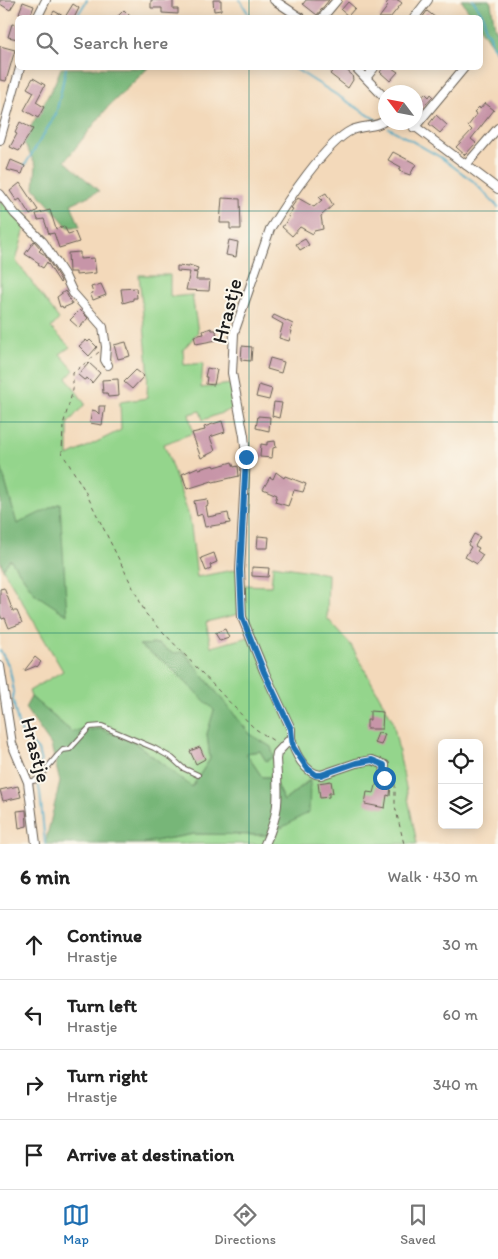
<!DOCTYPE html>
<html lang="en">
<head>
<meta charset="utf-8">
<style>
  :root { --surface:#fff; --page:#f6f6f6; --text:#222; --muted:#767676; --line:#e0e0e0; --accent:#1f6fb2 }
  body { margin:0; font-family:Itim,sans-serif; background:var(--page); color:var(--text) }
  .controls { position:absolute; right:15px; bottom:15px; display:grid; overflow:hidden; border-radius:8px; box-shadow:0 2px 12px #0003 }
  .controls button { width:45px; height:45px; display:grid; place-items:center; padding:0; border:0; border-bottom:1px solid var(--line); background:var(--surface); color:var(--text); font:25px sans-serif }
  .compass { position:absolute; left:378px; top:85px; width:45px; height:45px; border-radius:50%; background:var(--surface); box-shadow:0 2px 12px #0003; rotate:302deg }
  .stop { position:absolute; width:15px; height:15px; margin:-11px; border:4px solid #1f6fb2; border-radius:50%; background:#fff }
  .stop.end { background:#1f6fb2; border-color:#fff; box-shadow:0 1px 5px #0008 }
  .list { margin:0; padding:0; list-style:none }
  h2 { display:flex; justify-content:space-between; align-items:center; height:65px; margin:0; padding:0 20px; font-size:21px }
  h2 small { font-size:16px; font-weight:400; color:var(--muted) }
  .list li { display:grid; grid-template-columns:32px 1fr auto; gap:15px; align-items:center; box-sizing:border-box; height:70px; padding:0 20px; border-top:1px solid var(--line) }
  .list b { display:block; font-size:19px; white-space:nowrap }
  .list p { margin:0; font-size:16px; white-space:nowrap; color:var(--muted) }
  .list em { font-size:16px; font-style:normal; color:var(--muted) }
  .icon { flex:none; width:28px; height:28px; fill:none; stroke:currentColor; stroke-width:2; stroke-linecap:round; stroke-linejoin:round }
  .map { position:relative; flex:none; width:498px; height:844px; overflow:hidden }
  .search { position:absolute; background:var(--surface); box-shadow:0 2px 12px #0003; left:15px; right:15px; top:15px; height:55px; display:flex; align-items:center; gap:12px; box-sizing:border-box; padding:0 18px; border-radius:8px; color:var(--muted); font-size:19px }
  .sheet { height:345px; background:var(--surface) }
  nav { display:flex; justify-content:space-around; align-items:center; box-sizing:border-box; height:70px; border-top:1px solid var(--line); background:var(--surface); font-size:14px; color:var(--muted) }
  nav a { display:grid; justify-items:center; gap:2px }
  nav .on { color:var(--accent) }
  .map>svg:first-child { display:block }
  .green { fill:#94d58c; stroke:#587854 }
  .forest { fill:#77b678; stroke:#4a694a }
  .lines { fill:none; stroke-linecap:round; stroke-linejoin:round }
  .stream { stroke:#45a7c5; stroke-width:2 }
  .building { fill:#c795a8 }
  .lane-casing { stroke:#675e53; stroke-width:6 }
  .street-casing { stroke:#675e53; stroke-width:10 }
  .path { stroke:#675e53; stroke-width:1; stroke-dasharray:4 4; stroke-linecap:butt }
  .lane { stroke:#fff; stroke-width:4 }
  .street { stroke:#fff; stroke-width:8 }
  .route { stroke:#1f6fb2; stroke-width:6 }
  .grid { fill:none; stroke:#0f766e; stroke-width:1; stroke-opacity:0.55 }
  .labels { text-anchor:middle; stroke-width:4; stroke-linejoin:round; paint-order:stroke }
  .street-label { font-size:21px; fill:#1c1c1c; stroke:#fbf7ec }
</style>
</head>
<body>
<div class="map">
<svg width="498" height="844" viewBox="0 0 498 844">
  <rect width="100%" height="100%" fill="#fbf7ec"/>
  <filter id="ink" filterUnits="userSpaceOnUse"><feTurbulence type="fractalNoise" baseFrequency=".02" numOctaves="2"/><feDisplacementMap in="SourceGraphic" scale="10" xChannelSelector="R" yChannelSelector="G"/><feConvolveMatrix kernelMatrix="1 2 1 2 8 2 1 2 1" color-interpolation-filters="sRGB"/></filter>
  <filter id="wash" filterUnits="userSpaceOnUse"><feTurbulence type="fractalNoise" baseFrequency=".0096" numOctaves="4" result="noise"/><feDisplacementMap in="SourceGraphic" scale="20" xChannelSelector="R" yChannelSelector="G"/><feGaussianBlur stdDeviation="1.12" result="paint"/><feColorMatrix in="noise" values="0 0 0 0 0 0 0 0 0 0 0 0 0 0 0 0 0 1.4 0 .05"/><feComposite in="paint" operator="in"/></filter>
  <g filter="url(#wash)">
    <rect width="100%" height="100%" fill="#f3d9ba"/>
    <path class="green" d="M0 199 25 228 16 261 59 319 51 328 70 347 60 354 74 370 67 378 85 404 68 423V456L121 430 120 402 147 398 148 366 139 275H170V297L192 295 198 332 183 350 184 365 203 363 201 388 231 384 235 408 203 420 200 411 189 414 193 433 164 444 190 519 197 577 238 569 239 614 206 622 211 647 252 636 244 617 243 585 271 586 273 565 328 574 327 618 351 645 393 721 417 844H143V843L194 834 269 835 309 780 284 801 272 777H262L246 753 260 751 266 761 271 747 250 734 184 652 173 653 158 644 140 645 167 664 215 710 207 734 210 759 192 787 134 742 100 729 72 732 31 697 29 691 63 671 3 569 10 559 35 594 59 504 17 525 0 463Z"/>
    <g class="forest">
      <path d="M461 0H489L491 3 495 28 498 32V54L481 29 480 18 473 17Z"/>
      <path d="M61 68H148L108 107 65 161 99 191 71 204 80 227H68L34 188 36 165 23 141 54 85Z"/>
      <path d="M0 463 17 524 60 503 67 615 35 594 10 559 3 569 0 559Z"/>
      <path d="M158 644 173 653 184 652 250 734 271 747 274 757 266 761 260 751 246 753 262 777H272L284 801 310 780 309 812 269 835 194 834 144 843 143 844H45L60 782 51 745 25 708 31 697 72 732 100 729 134 742 192 787 210 759 207 734 214 710 167 664 139 645Z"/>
    </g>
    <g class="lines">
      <g class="stream">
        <path d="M240 0 251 18"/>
        <path d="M473 0 484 17 485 29 490 35 492 45 498 52"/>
        <path d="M76 18 87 0"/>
        <path d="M294 68 378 121"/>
        <path d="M389 128 440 157 473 181 498 207"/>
        <path d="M25 165 56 114 66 68"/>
        <path d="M0 650 9 666 13 685V700L18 724 23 735 38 750 41 762 34 770V777"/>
        <path d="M38 783 40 792 45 844"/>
      </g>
    </g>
    <g id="blocks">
      <g class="building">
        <path d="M0 0H16L10 10 0 4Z"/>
        <path d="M151 0H173V9H178V14L162 13V8H151Z"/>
        <path d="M213 0H221V10L214 11Z"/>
        <path d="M306 0H329L317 15 303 4Z"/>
        <path d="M389 0H398L402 3 390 18H379L388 6 386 4Z"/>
        <path d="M23 2 34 6 30 17 19 13Z"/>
        <path d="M348 2 355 8 348 16 341 10Z"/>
        <path d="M73 4 79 8 74 18H50L54 11 65 17Z"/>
        <path d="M124 10 132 18H116Z"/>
        <path d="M427 11 436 18H422Z"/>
        <path d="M12 24 18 25V39L8 37Z"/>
        <path d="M0 46 15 50 6 81 0 80Z"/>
        <path d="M335 68H344L352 75 353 80 348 88 330 74Z"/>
        <path d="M383 68H392L398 72 390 81 380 72Z"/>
        <path d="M33 78 45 85 36 102 44 107 38 118 24 110 34 92 27 88Z"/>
        <path d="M425 93 429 97 431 94 433 96 416 115V104Z"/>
        <path d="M485 103 494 110 471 139 476 143 465 155 456 147 472 130 468 126 477 114 474 112 479 107 480 109Z"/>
        <path d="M436 115 447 125 440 133 429 124Z"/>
        <path d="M20 122 33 129 19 151 10 147 17 134 15 133Z"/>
        <path d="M393 152 416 164 410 175 399 171 401 167 388 160Z"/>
        <path d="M11 160 25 166 22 174 7 170Z"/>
        <path d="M20 183 38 210 30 215 20 199 17 201 10 191Z"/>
        <path d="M326 193 333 205 321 216 323 229 314 231 313 234 300 227 292 236 282 227 289 218 288 216 293 209 291 208 298 198 314 207 322 200 319 197Z"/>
        <path d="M222 198 240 199 241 229H230V223H220Z"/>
        <path d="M50 210 56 229 64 226 68 234 75 232 79 242 59 248 54 233 49 234 44 219 38 220 36 214Z"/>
        <path d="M305 239 309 245 300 250 296 244Z"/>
        <path d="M229 240 238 242 236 257 226 255Z"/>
        <path d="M34 241 41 249 39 251 45 255 60 279 61 282 60 283 47 262 43 268 38 265 39 263 25 254Z"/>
        <path d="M80 252V259L94 258 96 273 76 275V272H69L68 253Z"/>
        <path d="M189 265 198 268 197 272H193L197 273 196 280H210L209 291 186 290 190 272 177 271V266L189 267Z"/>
        <path d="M101 284 106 295 93 300 90 294 93 293 91 287Z"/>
        <path d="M136 288 137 298H133V300L123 303 121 289Z"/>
        <path d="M65 291 72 304 63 308 62 306 60 307 57 297Z"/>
        <path d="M80 310 88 318 79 328 70 320Z"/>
        <path d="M274 315 293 324 290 331H292L289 341 279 338 283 324 272 318Z"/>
        <path d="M211 328 212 330H216L217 340 196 344 194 336 204 334 203 331Z"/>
        <path d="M86 340 88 342 90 340 97 347 89 356 79 346Z"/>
        <path d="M126 342 130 356 118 359 114 345Z"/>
        <path d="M242 346 252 347 251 361 241 360Z"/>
        <path d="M270 358 284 362 281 373 267 369Z"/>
        <path d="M89 363 100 373 92 383 87 378 84 380 78 375Z"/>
        <path d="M207 368 217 370 214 385 206 384 207 377H205Z"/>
        <path d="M136 370 144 376 132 389 124 382Z"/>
        <path d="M118 379 119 396 108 397 107 393H103L102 380Z"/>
        <path d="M259 385 272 389 269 400 256 397Z"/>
        <path d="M274 402 282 403 279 418 272 416Z"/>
        <path d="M99 406H105L102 425 90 423 92 410 96 411 99 414Z"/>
        <path d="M258 416 270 417 269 431 256 428Z"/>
        <path d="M222 421 225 432 210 437 215 451 201 458 192 433 205 430 204 427Z"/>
        <path d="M275 441 276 447 273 448 272 458 260 457 261 444 267 445V442Z"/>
        <path d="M232 462 234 467 238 466 239 476 213 482 212 481 187 489 182 474 198 467 199 469 214 465 215 467Z"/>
        <path d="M276 472 284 478 285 476 306 484 303 492 294 490 288 506 275 502 277 495 263 489 270 477 273 479Z"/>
        <path d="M207 499 208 505 206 506 208 517 228 513 230 523 205 527 202 514 197 516 194 501Z"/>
        <path d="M474 534 480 537 475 546 479 548 477 551 483 555 477 564 465 557 471 547 468 545Z"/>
        <path d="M258 536 269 537 268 548H257Z"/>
        <path d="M214 553 217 562 210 565 211 569 206 571 201 558Z"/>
        <path d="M252 567 269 568 268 577 252 576Z"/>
        <path d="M4 588 13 611H17L22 623 9 628 5 618 2 619 0 614V589Z"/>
        <path d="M225 629 229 638 220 641 215 633Z"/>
        <path d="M35 657 41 662 37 667 36 666 24 671Z"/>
        <path d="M370 711 383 712 382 729H367V720H370Z"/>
        <path d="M378 733 385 734 381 745 374 743Z"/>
        <path d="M200 747 205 759 196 764 190 751Z"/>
        <path d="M331 781 333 793H329V797L320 798 318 783Z"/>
        <path d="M377 782 384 784 391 783 390 796 387 795 385 808 365 804 367 792 374 793Z"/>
        <path d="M18 786 21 797 3 801 0 790Z"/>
        <path d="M26 810 27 826 19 828 17 811Z"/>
      </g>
    </g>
  </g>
  <g filter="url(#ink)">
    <use href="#blocks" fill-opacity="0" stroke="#675e53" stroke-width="1"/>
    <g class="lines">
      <defs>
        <path id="lane" d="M28 782 37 780 57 756 63 750 70 749 90 727 102 726 154 748 172 758 183 768 198 775"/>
        <g id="street">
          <path d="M274 0 301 18"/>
          <path d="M37 18 46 0"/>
          <path d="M322 18 337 0"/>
          <path d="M414 18 428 0"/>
          <path d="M356 68 386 99"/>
          <path d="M366 78 374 68"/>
          <path d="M409 122 498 189"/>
          <path d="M414 128 464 68"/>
          <path d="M0 140 20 68"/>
          <path d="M466 165 498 128"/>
          <path d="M0 194 15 214 43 242 65 276 73 293 103 327 106 347 105 360 108 365"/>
          <path d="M0 666 12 744 28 782 36 844"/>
          <path d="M291 738C294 752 305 774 321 775L356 763 372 760 385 765 384 778"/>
          <path d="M265 844C281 810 278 795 276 759L277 753 291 738V729L264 671 242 617 240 570 246 457 244 436 232 373 234 333 270 229C286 203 326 142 352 130 364 125 376 128 386 120"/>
        </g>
      </defs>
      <use href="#lane" class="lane-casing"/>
      <use href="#street" class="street-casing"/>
      <g class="path">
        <path d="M99 352 73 373V390L63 425 62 453 84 489 146 614 254 728 277 743"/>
        <path d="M392 777 395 780V806L404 844"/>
      </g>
      <use href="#lane" class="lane"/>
      <use href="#street" class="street"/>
    </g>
  </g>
  <g class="lines" filter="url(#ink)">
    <path class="route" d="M246 457 240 570 242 617 264 672 291 729 293 747 308 769 316 775H321L356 763 372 760 384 765V778"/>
  </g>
  <path class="grid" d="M249 0V18M249 68V844M0 211H498M0 422H498M0 633H498"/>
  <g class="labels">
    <g class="street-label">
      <text transform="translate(227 311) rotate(-76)" y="7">Hrastje</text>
      <text transform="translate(36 750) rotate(75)" y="7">Hrastje</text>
    </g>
  </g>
</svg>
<div class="controls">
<button><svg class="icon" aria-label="locate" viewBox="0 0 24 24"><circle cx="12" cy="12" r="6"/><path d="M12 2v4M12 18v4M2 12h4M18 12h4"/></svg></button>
<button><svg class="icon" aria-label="layers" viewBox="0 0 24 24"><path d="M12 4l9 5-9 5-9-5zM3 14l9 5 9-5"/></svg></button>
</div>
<svg class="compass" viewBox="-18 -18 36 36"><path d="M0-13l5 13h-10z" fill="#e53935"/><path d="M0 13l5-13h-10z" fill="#767676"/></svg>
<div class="stop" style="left:384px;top:778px"></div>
<div class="stop end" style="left:246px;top:457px"></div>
<div class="search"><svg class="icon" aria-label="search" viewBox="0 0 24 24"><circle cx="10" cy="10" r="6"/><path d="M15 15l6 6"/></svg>Search here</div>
</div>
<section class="sheet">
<h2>6 min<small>Walk · 430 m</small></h2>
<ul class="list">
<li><svg class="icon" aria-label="ahead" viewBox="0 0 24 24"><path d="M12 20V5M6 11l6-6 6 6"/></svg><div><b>Continue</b><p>Hrastje</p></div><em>30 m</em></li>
<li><svg class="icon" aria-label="left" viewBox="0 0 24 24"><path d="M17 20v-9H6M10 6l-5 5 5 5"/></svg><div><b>Turn left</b><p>Hrastje</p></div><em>60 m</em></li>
<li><svg class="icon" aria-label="right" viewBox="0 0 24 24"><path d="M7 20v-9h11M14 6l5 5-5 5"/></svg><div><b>Turn right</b><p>Hrastje</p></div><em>340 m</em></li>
<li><svg class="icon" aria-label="arrive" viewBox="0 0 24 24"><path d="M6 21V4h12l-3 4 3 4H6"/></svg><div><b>Arrive at destination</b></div></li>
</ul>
</section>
<nav>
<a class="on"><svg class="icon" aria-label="map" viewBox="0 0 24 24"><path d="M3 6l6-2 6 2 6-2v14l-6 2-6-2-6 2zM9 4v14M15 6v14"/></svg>Map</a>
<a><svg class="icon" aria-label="directions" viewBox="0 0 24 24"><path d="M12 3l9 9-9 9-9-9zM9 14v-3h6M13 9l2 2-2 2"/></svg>Directions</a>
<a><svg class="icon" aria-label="saved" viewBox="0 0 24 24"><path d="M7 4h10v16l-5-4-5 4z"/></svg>Saved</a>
</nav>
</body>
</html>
